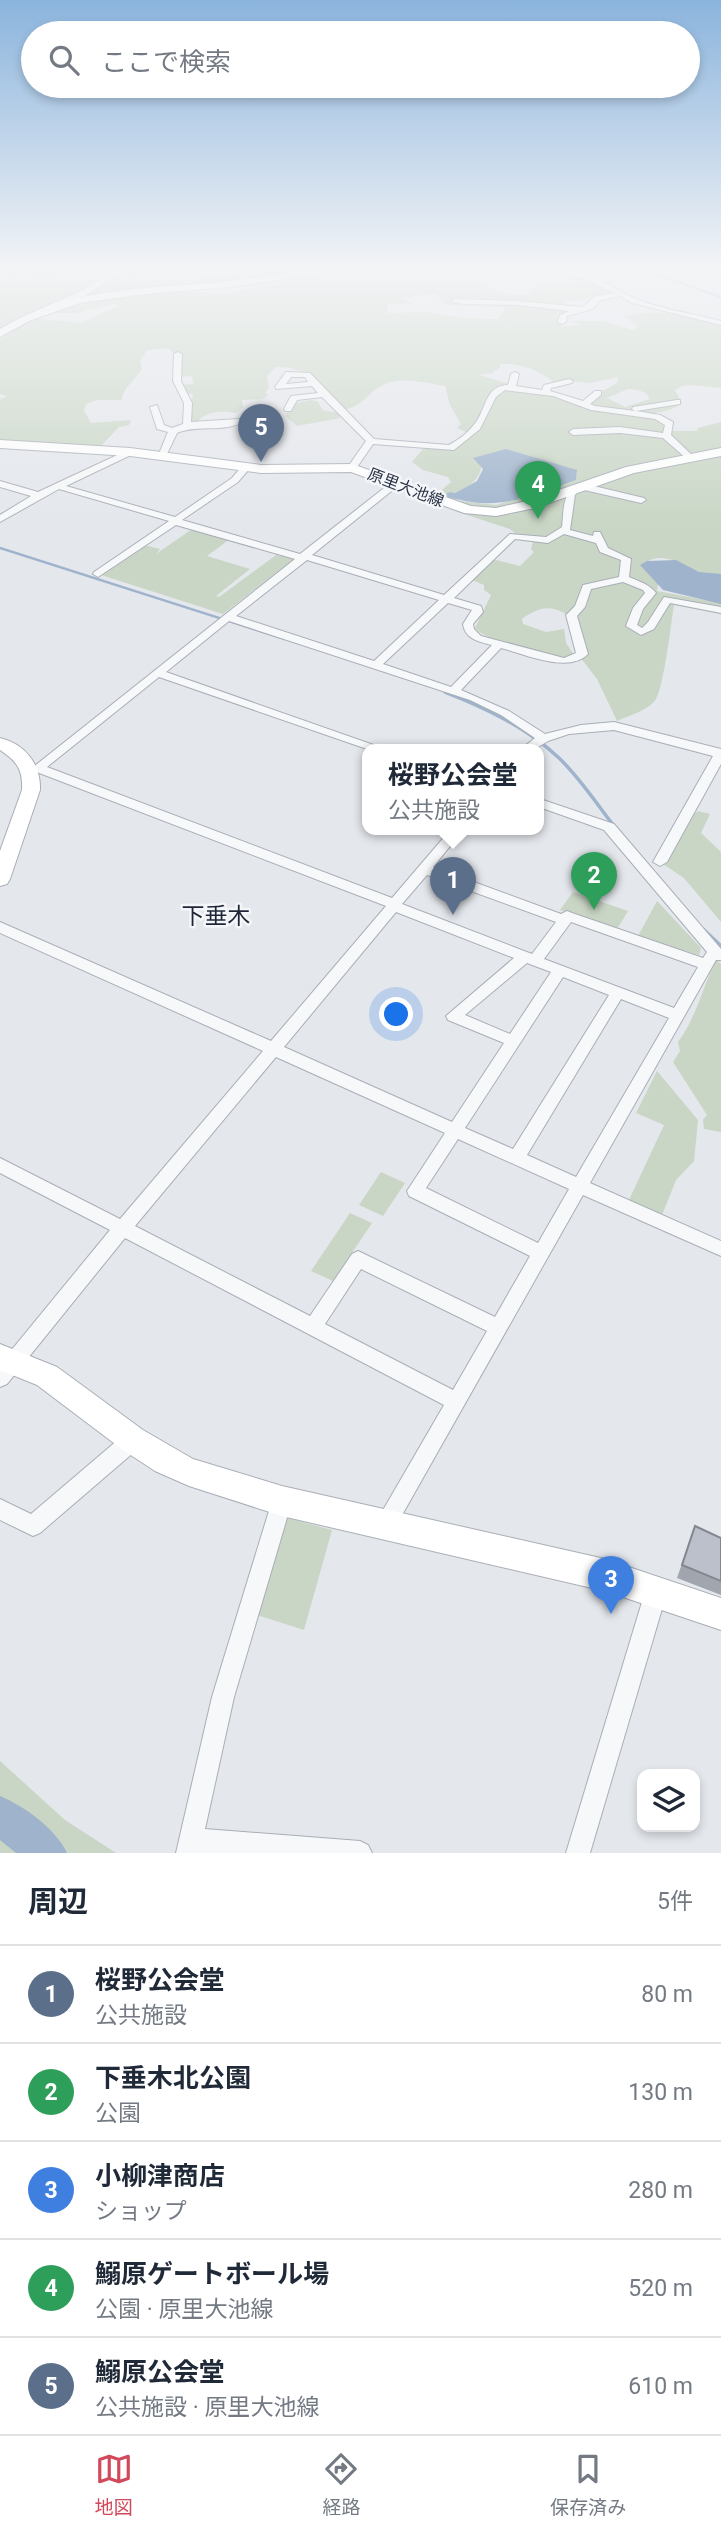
<!DOCTYPE html>
<html lang="ja">
<head>
<meta charset="utf-8">
<style>
  :root { --surface:#fff; --page:#f2f2f3; --text:#1f2937; --muted:#747a83; --line:#e0e1e3; --accent:#d1495b }
  body { margin:0; font-family:Roboto,"Noto Sans JP",sans-serif; background:var(--page); color:var(--text) }
  .controls { position:absolute; right:21px; bottom:21px; display:grid; overflow:hidden; border-radius:14px; box-shadow:0 4px 10px #0003 }
  .controls button { width:63px; height:63px; display:grid; place-items:center; padding:0; border:0; border-bottom:2px solid var(--line); background:var(--surface); color:var(--text); font:35px sans-serif }
  .you { position:absolute; left:397px; top:1015px; width:24px; height:24px; margin:-18px; border:5px solid #fff; border-radius:50%; background:#1a73e8; box-shadow:0 0 0 10px #1a73e833 }
  .badge { display:grid; place-items:center; width:46px; height:46px; border-radius:50%; background:var(--accent); color:#fff; font-size:23px; font-weight:700 }
  .pin { position:absolute; translate:-50% -58px; filter:drop-shadow(0 2px 4px #0008) }
  .pin::after { content:''; position:absolute; top:37px; width:24px; height:21px; background:inherit; clip-path:polygon(0 0,100% 0,50% 100%) }
  .popup { position:absolute; left:362px; top:744px; width:182px; height:91px; box-sizing:border-box; display:grid; place-content:center; border-radius:14px; background:var(--surface); filter:drop-shadow(0 2px 5px #0005); font-size:23px; white-space:nowrap; color:var(--muted) }
  .popup b { font-size:26px; color:var(--text) }
  .popup::after { content:''; position:absolute; left:50%; top:100%; margin-left:-14px; border:14px solid transparent; border-top-color:var(--surface) }
  .list { margin:0; padding:0; list-style:none }
  h2 { display:flex; justify-content:space-between; align-items:center; height:91px; margin:0; padding:0 28px; font-size:30px }
  h2 small { font-size:23px; font-weight:400; color:var(--muted) }
  .list li { display:grid; grid-template-columns:46px 1fr auto; gap:21px; align-items:center; box-sizing:border-box; height:98px; padding:0 28px; border-top:2px solid var(--line) }
  .list b { display:block; font-size:26px; white-space:nowrap }
  .list p { margin:0; font-size:23px; white-space:nowrap; color:var(--muted) }
  .list em { font-size:23px; font-style:normal; color:var(--muted) }
  .icon { flex:none; width:38px; height:38px; fill:none; stroke:currentColor; stroke-width:2; stroke-linecap:round; stroke-linejoin:round }
  .map { position:relative; flex:none; width:721px; height:1853px; overflow:hidden }
  .search { position:absolute; background:var(--surface); box-shadow:0 4px 10px #0003; left:21px; right:21px; top:21px; height:77px; display:flex; align-items:center; gap:18px; box-sizing:border-box; padding:0 24px; border-radius:38px; color:var(--muted); font-size:26px }
  .sheet { height:581px; background:var(--surface) }
  nav { display:flex; justify-content:space-around; align-items:center; box-sizing:border-box; height:98px; border-top:2px solid var(--line); background:var(--surface); font-size:19px; color:var(--muted) }
  nav a { display:grid; justify-items:center; gap:4px }
  nav .on { color:var(--accent) }
  .map>svg:first-child { display:block }
  .green { fill:#c9d6c5; fill-rule:evenodd }
  .water { fill:#9fb4cc }
  .lines { fill:none; stroke-linecap:round; stroke-linejoin:round }
  .stream-far2 { stroke:#9fb4cc; stroke-width:2 }
  .stream-far1 { stroke:#9fb4cc; stroke-width:2.5 }
  .stream { stroke:#9fb4cc; stroke-width:3.5 }
  .river { fill:#9fb4cc; fill-rule:evenodd }
  .street-casing { stroke:#a9aeb7; stroke-width:2 }
  .secondary-casing { stroke:#a9aeb7; stroke-width:2 }
  .street { fill:#f7f8fa; fill-rule:evenodd }
  .secondary { fill:#fff; fill-rule:evenodd }
  .wall { fill:#a1a5ae }
  .building { fill:#bbc0ca; stroke:#83868d; stroke-width:2 }
  .labels { text-anchor:middle; stroke-width:5; stroke-linejoin:round; paint-order:stroke }
  .far-street-label { font-size:16px; fill:#2b3445; stroke:#f4f6f9 }
  .quarter-label { font-size:23px; fill:#1d2536; stroke:#f4f6f9 }
</style>
</head>
<body>
<div class="map">
<svg width="721" height="1853" viewBox="0 0 721 1853">
  <rect width="100%" height="100%" fill="#e4e7ec"/>
  <g class="green">
    <path d="M29 267H189L177 272 210 277 255 273 271 267H333L207 285 125 290 76 298 21 317 0 331V272L30 270Z"/>
    <path d="M362 267H482L469 278 503 294 525 295 549 281 573 285 575 282C555 272 534 269 511 271L505 267C548 267 581 268 616 295 598 296 584 301 565 301L564 306 553 309 578 310 565 314 561 326 582 325 570 321H604L633 330 638 326 624 316C662 308 684 315 721 325V388L691 385 682 386 675 390 682 403C659 422 618 409 592 405L590 398 617 383 619 377 589 383 572 381 549 385 552 380C534 369 522 363 500 364V367L492 373 478 375 609 412 654 417 667 424 668 429 659 436 680 450 669 436 673 431H697L698 428 721 422V451L669 458 602 476 581 486 503 512 533 508 610 476 721 456V575C714 574 705 574 699 572 678 565 665 549 641 565L658 584 657 591 721 603V614L674 605C671 624 664 685 656 699 649 710 628 716 617 721L597 679 574 649 566 614C549 604 537 608 522 619L523 624 546 632 564 629 566 643 574 655 564 658C540 653 492 645 475 628L491 595 484 590V585L472 580 478 570 492 559 520 566 534 552 531 549 533 541 529 535 522 539 510 529 455 511 489 512 469 510 427 495 438 493 451 482 448 477 423 470 412 462 423 449H452L468 433 457 428 461 424 450 405 445 386C426 383 401 376 383 385 370 391 362 406 347 409L321 395 312 383 308 382 309 376C298 368 288 367 276 367L267 376 269 387 265 393 269 395 262 399 242 400 243 407 236 413C222 411 208 410 198 421L207 424H191L189 414 193 394 184 393 179 385 194 384 192 376 177 377 179 361 169 348 147 350 140 361 142 369 125 390 121 400H97L86 404 84 411 91 423 131 420 129 425 119 427 101 446 0 443V400L7 396 0 394V340L31 318 81 323 119 306 114 304 76 313H49L104 298 174 291 225 294ZM436 294 444 305 505 307 499 319 461 318 426 312 387 313 388 304H413L403 298ZM628 389C637 390 646 390 650 399L625 407 607 398ZM502 451 577 471 576 480 496 505 460 501 443 495 450 492 455 493C472 484 481 480 482 460Z"/>
    <path d="M310 400 317 401 323 410 338 413 340 418 297 426 285 416 292 404Z"/>
    <path d="M195 527 230 539 207 556 250 569 216 596 219 597 276 555 295 558 223 614 98 574 144 545 160 549 156 554Z"/>
    <path d="M698 811 710 814 701 833 721 852V922L684 878 660 862 680 826Z"/>
    <path d="M573 892 628 911 617 929 560 910Z"/>
    <path d="M657 901 701 948 699 955 638 936Z"/>
    <path d="M716 959 721 964V1132L704 1129 703 1120 707 1115 673 1062 680 1051 678 1042C695 1020 704 985 716 959Z"/>
    <path d="M657 1071 698 1120 694 1161 676 1180 662 1215 629 1200 664 1125 636 1113Z"/>
    <path d="M381 1172 405 1183 383 1216 359 1205Z"/>
    <path d="M350 1213 372 1223 333 1281 311 1271Z"/>
    <path d="M287 1518 332 1530 304 1630 257 1615Z"/>
    <path d="M0 1761 65 1820 116 1853H0Z"/>
  </g>
  <g class="water">
    <path d="M506 449 577 470 576 480C524 498 497 513 442 495L450 492 455 493 477 481 483 469 473 458Z"/>
    <path d="M676 560 699 572 721 574V604L663 590 640 565 647 561Z"/>
  </g>
  <g class="lines">
    <path class="stream-far2" d="M634 267 721 297"/>
    <path class="stream-far1" d="M0 548 285 639"/>
    <g class="stream">
      <path d="M445 692C486 708 526 727 559 758 580 778 596 803 614 826"/>
      <path d="M703 929 721 946"/>
    </g>
    <path class="river" d="M0 1796C24 1806 56 1829 67 1853H16L0 1840Z"/>
    <defs>
      <g id="street">
        <path d="M74 267H123L120 269 0 274V270Z"/>
        <path d="M147 267 159 268 118 274 87 295 42 313 35 311 81 291 114 271Z"/>
        <path d="M555 267C583 267 610 287 636 299 660 309 695 314 721 321V325L632 303 620 296 599 301 593 309 567 316 566 322 562 324 558 322 560 315 569 311 517 305 463 304 451 301 455 299 517 301 583 307 594 297 615 293Z"/>
        <path d="M178 352 182 354 181 381 192 403 191 422 239 419 243 422C224 433 197 424 177 433L166 456 162 459 158 456 168 432 157 429 150 407 157 405 164 425 172 428 183 424 184 403 173 381 174 354Z"/>
        <path d="M286 372 310 373 374 439 449 445C460 439 469 432 476 422 486 408 486 385 508 385L511 374 515 372 519 374 516 386 542 390 544 385 569 379 573 381 572 383 551 388 550 391 583 401 595 391H601V395L590 404 595 406 635 411 632 409 633 407 677 400H680V404L636 411 660 415 673 422 671 435 694 457 687 459 663 438 620 433 573 435 569 432 573 429 620 427 663 433 665 425 655 419 591 410 553 396 505 390 496 397 480 429 454 450 373 444 355 470 352 471 347 468 366 441 322 397 297 400 291 411H285L284 409 291 396 318 393 312 386 276 389 275 387ZM291 377H305L308 382 286 384Z"/>
        <path d="M130 449 134 452 133 454 66 486 175 517 232 478 242 466H248L250 468 238 482 182 520 300 554 393 481H399V485L312 555 444 595 510 534 546 537 562 527C564 508 562 491 581 483L644 498 646 500 641 503 580 489 575 495 570 530 593 536 594 532H600L608 548 631 559 629 577C640 582 649 584 656 593L643 609 637 625 642 628 648 622 664 597 721 607V613L670 603 654 629 641 635 626 626 633 608 645 593 643 590 623 582 591 589 585 607 577 616 588 654C569 674 525 654 501 648L461 690 509 711 545 734 581 725 614 722 721 749V764L667 862 660 866 653 862 713 756 614 730 569 734 548 741 535 749H521L535 738 501 715 470 700 229 621 166 672 385 749H367L159 677 47 767 392 898 451 829H464L433 867 561 914 567 911 572 913 703 958 707 952 604 830 539 807V799L543 800 614 824 721 949V960H716L590 1183 721 1241V1256L583 1195 393 1531 386 1534 379 1531 376 1524 379 1517 444 1405 125 1238 7 1384 0 1387V1364L110 1230 0 1173V1158L120 1219 263 1051 0 933V922L271 1041 386 906 34 771 32 768 295 559 176 525 98 577 93 574 94 572 169 521 59 489 0 522V515L31 496 0 487V481L38 492ZM564 534 596 543 600 552 621 560 619 577 583 585 575 606 566 615 576 653 564 658 481 636 474 629 473 624 483 612 481 606 454 598 515 539 548 543ZM307 560 439 600 374 661 236 616ZM448 603 472 610 463 624C465 639 479 642 492 645L451 687 383 664ZM427 875 556 922 532 954 402 904ZM396 912 514 958 446 1016 448 1020 504 1043 452 1122 284 1047ZM571 922 698 967 674 1008 544 959ZM527 963 551 972 510 1034 465 1015ZM563 977 609 995 513 1149 465 1128ZM621 999 669 1018 576 1177 527 1155ZM276 1057 445 1133 407 1191 409 1196 530 1256 495 1317 358 1251 352 1254 310 1316 135 1226ZM458 1139 569 1189 538 1243 426 1188ZM361 1269 487 1331 453 1390 325 1324Z"/>
        <path d="M133 1431 140 1433 143 1440 140 1447 40 1533 33 1536 0 1520V1499L31 1514 126 1433Z"/>
        <path d="M282 1491 289 1494 292 1501 234 1697 205 1829 360 1841 368 1845 372 1853H176L212 1697 272 1501 275 1494Z"/>
        <path d="M656 1581 663 1585 667 1592 590 1853H566L645 1592 649 1585Z"/>
      </g>
      <g id="secondary">
        <path d="M323 267H346L341 270 239 286 137 295 80 303 29 321 0 337V329C68 287 145 289 222 282 256 279 289 272 323 267Z"/>
        <path d="M0 440 130 448 261 465 352 464 471 506 496 508 527 501 626 467 721 448V456L634 473 535 508 496 516 464 513 351 472 261 473 130 456 0 448Z"/>
        <path d="M0 738C25 744 41 764 40 790L10 879 7 884 0 886V851L22 790C23 770 17 761 0 750Z"/>
        <path d="M0 1344 57 1367 143 1430 193 1459 282 1486 605 1559 721 1598V1630L605 1591 282 1516 189 1486 155 1471 123 1450 37 1385 0 1370Z"/>
      </g>
    </defs>
    <use href="#street" class="street-casing"/>
    <use href="#secondary" class="secondary-casing"/>
    <use href="#street" class="street"/>
    <use href="#secondary" class="secondary"/>
  </g>
  <path class="wall" d="M695 1526 721 1538V1595L677 1578Z"/>
  <path class="building" d="M695 1526 721 1538V1581L682 1565Z"/>
  <linearGradient id="sky" x2="0" y2="1"><stop stop-color="#8bb4dd"/><stop offset="0.51" stop-color="#f3f4f6"/><stop offset="1" stop-color="#f3f4f6" stop-opacity="0"/></linearGradient>
  <rect width="721" height="526" fill="url(#sky)"/>
  <g class="labels">
    <g class="far-street-label">
      <text transform="translate(406 487) rotate(21)" y="6">原里大池線</text>
    </g>
    <g class="quarter-label">
      <text x="216" y="924">下垂木</text>
    </g>
  </g>
</svg>
<div class="controls">
<button><svg class="icon" aria-label="layers" viewBox="0 0 24 24"><path d="M12 4l9 5-9 5-9-5zM3 14l9 5 9-5"/></svg></button>
</div>
<div class="you"></div>
<div class="pin badge" style="left:453px;top:915px;background:#5c6f8a">1</div>
<div class="popup"><b>桜野公会堂</b>公共施設</div>
<div class="pin badge" style="left:594px;top:910px;background:#2e9e5b">2</div>
<div class="pin badge" style="left:611px;top:1614px;background:#3f7fe0">3</div>
<div class="pin badge" style="left:538px;top:519px;background:#2e9e5b">4</div>
<div class="pin badge" style="left:261px;top:462px;background:#5c6f8a">5</div>
<div class="search"><svg class="icon" aria-label="search" viewBox="0 0 24 24"><circle cx="10" cy="10" r="6"/><path d="M15 15l6 6"/></svg>ここで検索</div>
</div>
<section class="sheet">
<h2>周辺<small>5件</small></h2>
<ul class="list">
<li><span class="badge" style="background:#5c6f8a">1</span><div><b>桜野公会堂</b><p>公共施設</p></div><em>80 m</em></li>
<li><span class="badge" style="background:#2e9e5b">2</span><div><b>下垂木北公園</b><p>公園</p></div><em>130 m</em></li>
<li><span class="badge" style="background:#3f7fe0">3</span><div><b>小柳津商店</b><p>ショップ</p></div><em>280 m</em></li>
<li><span class="badge" style="background:#2e9e5b">4</span><div><b>鰯原ゲートボール場</b><p>公園 · 原里大池線</p></div><em>520 m</em></li>
<li><span class="badge" style="background:#5c6f8a">5</span><div><b>鰯原公会堂</b><p>公共施設 · 原里大池線</p></div><em>610 m</em></li>
</ul>
</section>
<nav>
<a class="on"><svg class="icon" aria-label="map" viewBox="0 0 24 24"><path d="M3 6l6-2 6 2 6-2v14l-6 2-6-2-6 2zM9 4v14M15 6v14"/></svg>地図</a>
<a><svg class="icon" aria-label="directions" viewBox="0 0 24 24"><path d="M12 3l9 9-9 9-9-9zM9 14v-3h6M13 9l2 2-2 2"/></svg>経路</a>
<a><svg class="icon" aria-label="saved" viewBox="0 0 24 24"><path d="M7 4h10v16l-5-4-5 4z"/></svg>保存済み</a>
</nav>
</body>
</html>
